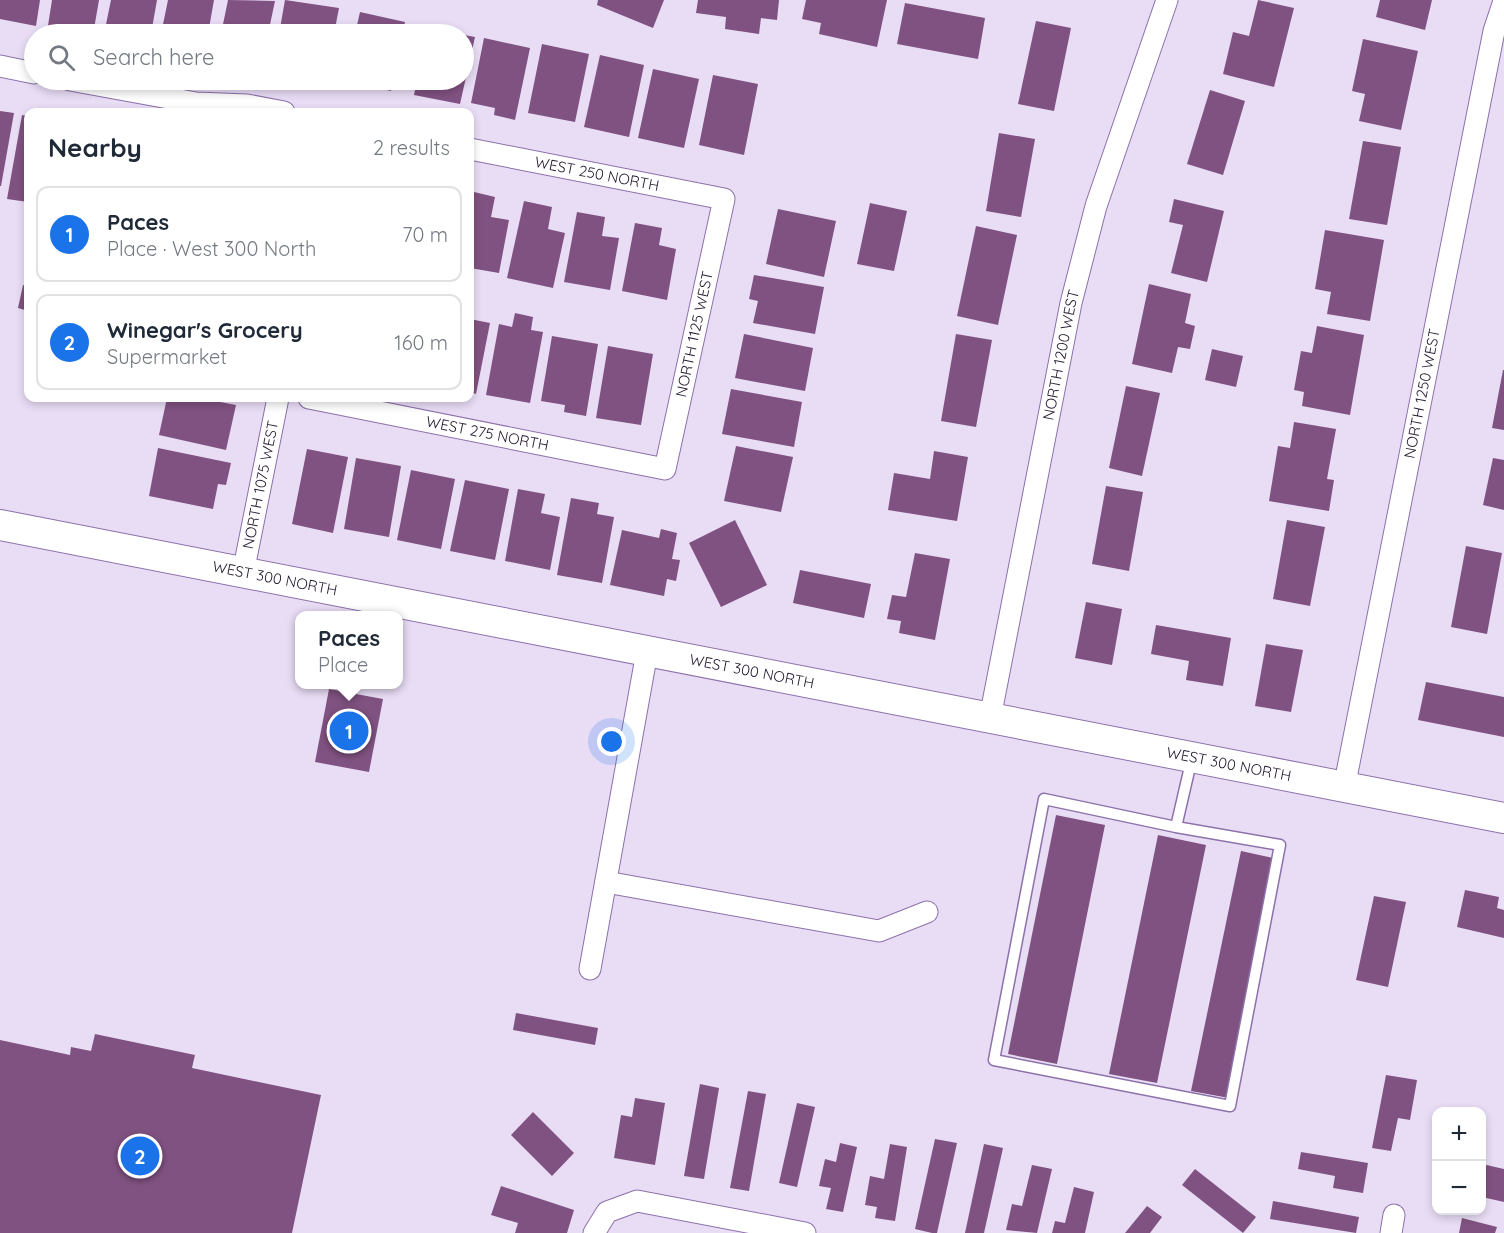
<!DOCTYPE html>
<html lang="en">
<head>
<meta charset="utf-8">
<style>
  :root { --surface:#fff; --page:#f6f6f7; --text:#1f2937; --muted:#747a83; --line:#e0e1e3; --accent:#1a73e8 }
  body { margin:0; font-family:Quicksand,sans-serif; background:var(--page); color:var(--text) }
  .controls { position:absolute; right:18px; bottom:18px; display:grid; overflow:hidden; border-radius:12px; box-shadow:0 3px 9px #0003 }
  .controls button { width:54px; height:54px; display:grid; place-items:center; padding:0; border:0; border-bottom:2px solid var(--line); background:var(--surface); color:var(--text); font:30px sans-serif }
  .you { position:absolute; left:612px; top:742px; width:21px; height:21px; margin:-15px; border:4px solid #fff; border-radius:50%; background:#1a73e8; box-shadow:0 0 0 9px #1a73e833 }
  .badge { display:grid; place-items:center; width:39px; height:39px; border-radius:50%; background:var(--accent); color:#fff; font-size:20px; font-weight:700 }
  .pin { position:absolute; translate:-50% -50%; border:3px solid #fff; box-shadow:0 2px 6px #0006 }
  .popup { position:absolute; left:295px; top:611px; width:108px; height:78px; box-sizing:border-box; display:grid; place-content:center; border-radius:12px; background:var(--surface); filter:drop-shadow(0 2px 4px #0005); font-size:20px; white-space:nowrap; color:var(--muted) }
  .popup b { font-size:22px; color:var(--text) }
  .popup::after { content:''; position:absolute; left:50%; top:100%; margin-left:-12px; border:12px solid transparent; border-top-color:var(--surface) }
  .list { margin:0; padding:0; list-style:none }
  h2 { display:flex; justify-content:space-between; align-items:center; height:78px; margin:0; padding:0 24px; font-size:26px }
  h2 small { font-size:20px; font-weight:400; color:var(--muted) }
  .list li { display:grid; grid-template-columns:39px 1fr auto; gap:18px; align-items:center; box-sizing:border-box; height:96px; margin:0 12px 12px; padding:0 12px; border:2px solid var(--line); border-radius:12px }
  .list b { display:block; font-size:22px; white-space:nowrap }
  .list p { margin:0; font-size:20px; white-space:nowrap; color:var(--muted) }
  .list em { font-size:20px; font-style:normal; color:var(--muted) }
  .icon { flex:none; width:33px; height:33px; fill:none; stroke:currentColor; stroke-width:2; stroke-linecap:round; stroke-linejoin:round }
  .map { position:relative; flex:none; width:1504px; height:1233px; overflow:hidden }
  .search { position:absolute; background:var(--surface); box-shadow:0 3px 9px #0003; left:24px; top:24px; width:450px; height:66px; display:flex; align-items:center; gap:15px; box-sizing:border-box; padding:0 21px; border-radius:33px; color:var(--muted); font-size:22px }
  .panel { position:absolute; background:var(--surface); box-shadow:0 3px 9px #0003; left:24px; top:108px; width:450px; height:294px; border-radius:12px }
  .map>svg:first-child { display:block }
  .building { fill:#805281 }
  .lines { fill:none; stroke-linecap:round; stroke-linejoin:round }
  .service-casing { stroke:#8d71aa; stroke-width:13 }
  .minor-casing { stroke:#8d71aa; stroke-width:23 }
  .secondary-casing { stroke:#8d71aa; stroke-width:32 }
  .service { stroke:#fff; stroke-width:10 }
  .minor { stroke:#fff; stroke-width:21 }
  .secondary { stroke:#fff; stroke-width:30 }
  .labels { text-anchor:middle; stroke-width:6; stroke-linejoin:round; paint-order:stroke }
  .street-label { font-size:15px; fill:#22172d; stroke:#fff }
</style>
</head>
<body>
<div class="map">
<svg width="1504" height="1233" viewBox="0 0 1504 1233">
  <rect width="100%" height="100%" fill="#e9ddf6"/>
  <g class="building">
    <path d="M0 0H40L36 26 0 19Z"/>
    <path d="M52 0H99L94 29 76 25 74 34 47 32Z"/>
    <path d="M111 0H157L151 34H104Z"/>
    <path d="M168 0H214L208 34H161Z"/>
    <path d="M228 0 275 1 268 34H221Z"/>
    <path d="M285 0 339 8 334 34H279Z"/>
    <path d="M598 0H664L653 28 597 5Z"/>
    <path d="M698 0H779L777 20 761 18 759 34 725 29 726 17 696 13Z"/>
    <path d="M806 0H887L877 47 819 34 821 23 802 19Z"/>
    <path d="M1258 0 1294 8 1274 87 1223 74 1233 32 1249 36Z"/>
    <path d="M1380 0H1432L1425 30 1376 17Z"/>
    <path d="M905 3 985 18 978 59 897 44Z"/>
    <path d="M360 12 405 22 403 34H355Z"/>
    <path d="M1036 21 1071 28 1054 111 1018 104Z"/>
    <path d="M428 27 457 34H427Z"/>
    <path d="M464 35 475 37 460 104 414 95 417 80H464Z"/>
    <path d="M484 38 530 48 515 120 494 115 495 108 471 103Z"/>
    <path d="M1363 39 1418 51 1401 130 1359 121 1365 94 1352 91Z"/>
    <path d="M542 44 589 54 575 122 528 113Z"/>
    <path d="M600 55 644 65 629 137 584 127Z"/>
    <path d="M653 69 699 79 684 148 638 138Z"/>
    <path d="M713 75 758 84 744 155 699 145Z"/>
    <path d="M342 80H393L391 91Z"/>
    <path d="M1210 90 1245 101 1223 175 1187 164Z"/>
    <path d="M0 111 14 113 1 186H0Z"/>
    <path d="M22 115 28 116V202L7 199Z"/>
    <path d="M999 133 1035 139 1021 217 986 211Z"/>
    <path d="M1363 141 1401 147 1387 225 1349 219Z"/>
    <path d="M470 191 495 197 491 217 509 220 499 273 470 268Z"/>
    <path d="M1174 199 1224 211 1207 282 1171 273 1183 225 1169 222Z"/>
    <path d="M524 201 552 207 548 229 565 233 553 288 507 278Z"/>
    <path d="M870 203 907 211 894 271 857 264Z"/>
    <path d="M778 209 836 221 824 277 766 264Z"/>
    <path d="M577 212 605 217 602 236 619 238 610 290 564 282Z"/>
    <path d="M635 223 662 228 659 245 676 249 667 300 622 291Z"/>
    <path d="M976 226 1017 235 998 325 957 316Z"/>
    <path d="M1325 230 1384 240 1370 321 1327 314 1331 292 1315 289Z"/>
    <path d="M754 275 824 287 815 334 753 323 758 301 749 299Z"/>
    <path d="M1149 284 1191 294 1185 323 1195 326 1190 349 1178 347 1172 373 1132 364Z"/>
    <path d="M23 285 28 286V311L18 308Z"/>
    <path d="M515 313 533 317 531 330 543 332 530 403 486 395 499 324 512 327Z"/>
    <path d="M470 319 490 323 476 394 470 392Z"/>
    <path d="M1317 326 1364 335 1350 415 1302 406 1304 392 1294 390 1301 351 1312 353Z"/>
    <path d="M744 334 813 348 805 391 735 378Z"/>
    <path d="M956 334 992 340 976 427 941 421Z"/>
    <path d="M552 336 598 344 586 416 564 412 565 405 541 401Z"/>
    <path d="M608 346 653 354 641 425 596 418Z"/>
    <path d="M1212 349 1243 356 1236 387 1205 380Z"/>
    <path d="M1503 370H1504V430L1492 428Z"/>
    <path d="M1126 386 1160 393 1142 476 1109 468Z"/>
    <path d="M731 389 802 402 794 447 722 434Z"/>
    <path d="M167 398H199L236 405 226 450 159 435Z"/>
    <path d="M1294 422 1336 429 1327 479 1334 480 1329 511 1269 501 1278 446 1290 448Z"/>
    <path d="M736 446 793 457 781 512 724 501Z"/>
    <path d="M158 448 231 463 226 485 218 484 213 509 149 496Z"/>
    <path d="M307 449 348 457 333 533 292 524Z"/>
    <path d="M934 451 968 457 957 521 888 510 894 473 930 479Z"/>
    <path d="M356 458 401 466 389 537 344 529Z"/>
    <path d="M1493 458 1504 460V510L1483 505Z"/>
    <path d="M411 470 455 479 441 549 397 540Z"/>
    <path d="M465 480 509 489 495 560 450 551Z"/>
    <path d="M1106 486 1143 492 1129 571 1092 564Z"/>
    <path d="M518 489 545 494 541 513 560 517 550 570 505 561Z"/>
    <path d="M571 498 599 503 597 514 614 517 602 583 557 575Z"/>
    <path d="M735 520 767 585 721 607 689 543Z"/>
    <path d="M1287 520 1325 527 1310 606 1273 599Z"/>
    <path d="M661 529 677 533 672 559 680 560 676 581 667 579 664 596 610 585 622 530 659 538Z"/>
    <path d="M1466 546 1502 553 1487 634 1451 627Z"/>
    <path d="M915 553 950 559 935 640 899 633 901 621 887 619 892 595 906 597Z"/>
    <path d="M800 570 871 584 864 618 793 603Z"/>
    <path d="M1086 602 1122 609 1112 665 1075 658Z"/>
    <path d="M1156 625 1231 638 1223 686 1186 680 1189 661 1151 654Z"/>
    <path d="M1266 644 1303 650 1291 712 1255 706Z"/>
    <path d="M1426 682 1504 697V737L1418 720Z"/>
    <path d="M329 689 383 699 369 772 315 762Z"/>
    <path d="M1056 815 1105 825 1057 1064 1008 1054Z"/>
    <path d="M1158 835 1206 845 1157 1083 1109 1074Z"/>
    <path d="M1241 851 1278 859 1229 1098 1191 1091Z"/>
    <path d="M1465 890 1499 897 1497 908 1504 910V938L1457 927Z"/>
    <path d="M1374 896 1406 902 1388 987 1356 980Z"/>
    <path d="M516 1013 598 1028 595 1045 513 1030Z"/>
    <path d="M95 1034 195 1055 192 1068 321 1095 292 1233H0V1040L70 1055 71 1047 91 1051Z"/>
    <path d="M1386 1075 1417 1080 1410 1120 1398 1118 1391 1151 1372 1148Z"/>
    <path d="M700 1084 719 1088 704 1179 684 1176Z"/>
    <path d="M748 1091 766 1094 749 1191 730 1188Z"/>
    <path d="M635 1098 665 1103 655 1165 614 1158 621 1115 632 1117Z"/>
    <path d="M797 1103 815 1107 797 1187 779 1183Z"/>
    <path d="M533 1112 574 1153 552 1176 511 1135Z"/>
    <path d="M935 1139 957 1143 937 1233H932L915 1229Z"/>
    <path d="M840 1143 857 1147 843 1212 826 1209 831 1188 819 1186 825 1159 836 1162Z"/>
    <path d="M890 1144 907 1147 895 1221 875 1218 877 1207 865 1205 870 1176 884 1179Z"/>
    <path d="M984 1144 1003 1148 984 1233H965Z"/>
    <path d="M1301 1152 1368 1163 1363 1193 1333 1188 1335 1176 1298 1169Z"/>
    <path d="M1482 1164 1504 1169V1202L1482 1197Z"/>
    <path d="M1032 1165 1052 1169 1037 1233 1006 1230 1012 1204 1022 1206Z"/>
    <path d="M1195 1169 1256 1217 1243 1233 1182 1185Z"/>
    <path d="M501 1186 574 1210 567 1233H515L518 1223 491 1215Z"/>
    <path d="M1074 1187 1094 1192 1085 1233H1052L1055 1221 1065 1223Z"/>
    <path d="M1273 1201 1359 1217 1356 1233 1270 1219Z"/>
    <path d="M1147 1206 1162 1217 1150 1233H1125Z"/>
    <path d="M1462 1218 1497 1227 1495 1233H1459Z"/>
  </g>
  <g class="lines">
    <defs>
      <path id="service" d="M1176 827 1280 845 1230 1106 994 1060 1044 799 1176 827 1192 758"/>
      <g id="minor">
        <path d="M0 66 34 73"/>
        <path d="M70 80 196 103 247 105 284 112"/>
        <path id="s1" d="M309 398 665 469 724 199 470 149"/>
        <path id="s2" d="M243 573 278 398"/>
        <path id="s3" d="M990 718 1071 303 1096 206 1167 0"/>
        <path id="s4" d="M1344 788 1494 31 1504 1"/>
        <path d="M606 882 879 931 927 912"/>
        <path d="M590 969 647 652"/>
        <path d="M594 1233 607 1212 637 1201 805 1233"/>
        <path d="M1391 1233 1394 1215"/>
      </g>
      <g id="secondary">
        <path id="s5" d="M0 525 1504 818"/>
      </g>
    </defs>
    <use href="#service" class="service-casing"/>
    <use href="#minor" class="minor-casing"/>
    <use href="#secondary" class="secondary-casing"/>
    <use href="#service" class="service"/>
    <use href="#minor" class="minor"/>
    <use href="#secondary" class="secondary"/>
  </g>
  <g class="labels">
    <g class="street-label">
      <text transform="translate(597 174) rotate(11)" y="5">WEST 250 NORTH</text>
      <text dy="5" stroke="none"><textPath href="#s1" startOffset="501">NORTH 1125 WEST</textPath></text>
      <text dy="5" stroke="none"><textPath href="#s3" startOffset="370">NORTH 1200 WEST</textPath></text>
      <text dy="5" stroke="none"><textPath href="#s4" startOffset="402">NORTH 1250 WEST</textPath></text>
      <text dy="5" stroke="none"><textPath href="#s1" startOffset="182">WEST 275 NORTH</textPath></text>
      <text dy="5" stroke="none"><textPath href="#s2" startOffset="90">NORTH 1075 WEST</textPath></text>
      <text dy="5" stroke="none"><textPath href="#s5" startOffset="280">WEST 300 NORTH</textPath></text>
      <text dy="5" stroke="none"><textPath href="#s5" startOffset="766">WEST 300 NORTH</textPath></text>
      <text dy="5" stroke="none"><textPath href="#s5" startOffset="1252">WEST 300 NORTH</textPath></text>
    </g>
  </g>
</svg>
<div class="controls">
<button>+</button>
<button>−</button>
</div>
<div class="you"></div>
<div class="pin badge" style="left:349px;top:731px">1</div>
<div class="popup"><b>Paces</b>Place</div>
<div class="pin badge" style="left:140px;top:1156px">2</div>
<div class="search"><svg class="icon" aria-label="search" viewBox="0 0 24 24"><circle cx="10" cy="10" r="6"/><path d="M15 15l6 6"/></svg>Search here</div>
<section class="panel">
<h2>Nearby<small>2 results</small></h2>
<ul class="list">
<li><span class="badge">1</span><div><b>Paces</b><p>Place · West 300 North</p></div><em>70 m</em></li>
<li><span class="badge">2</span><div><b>Winegar's Grocery</b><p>Supermarket</p></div><em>160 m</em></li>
</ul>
</section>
</div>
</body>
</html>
